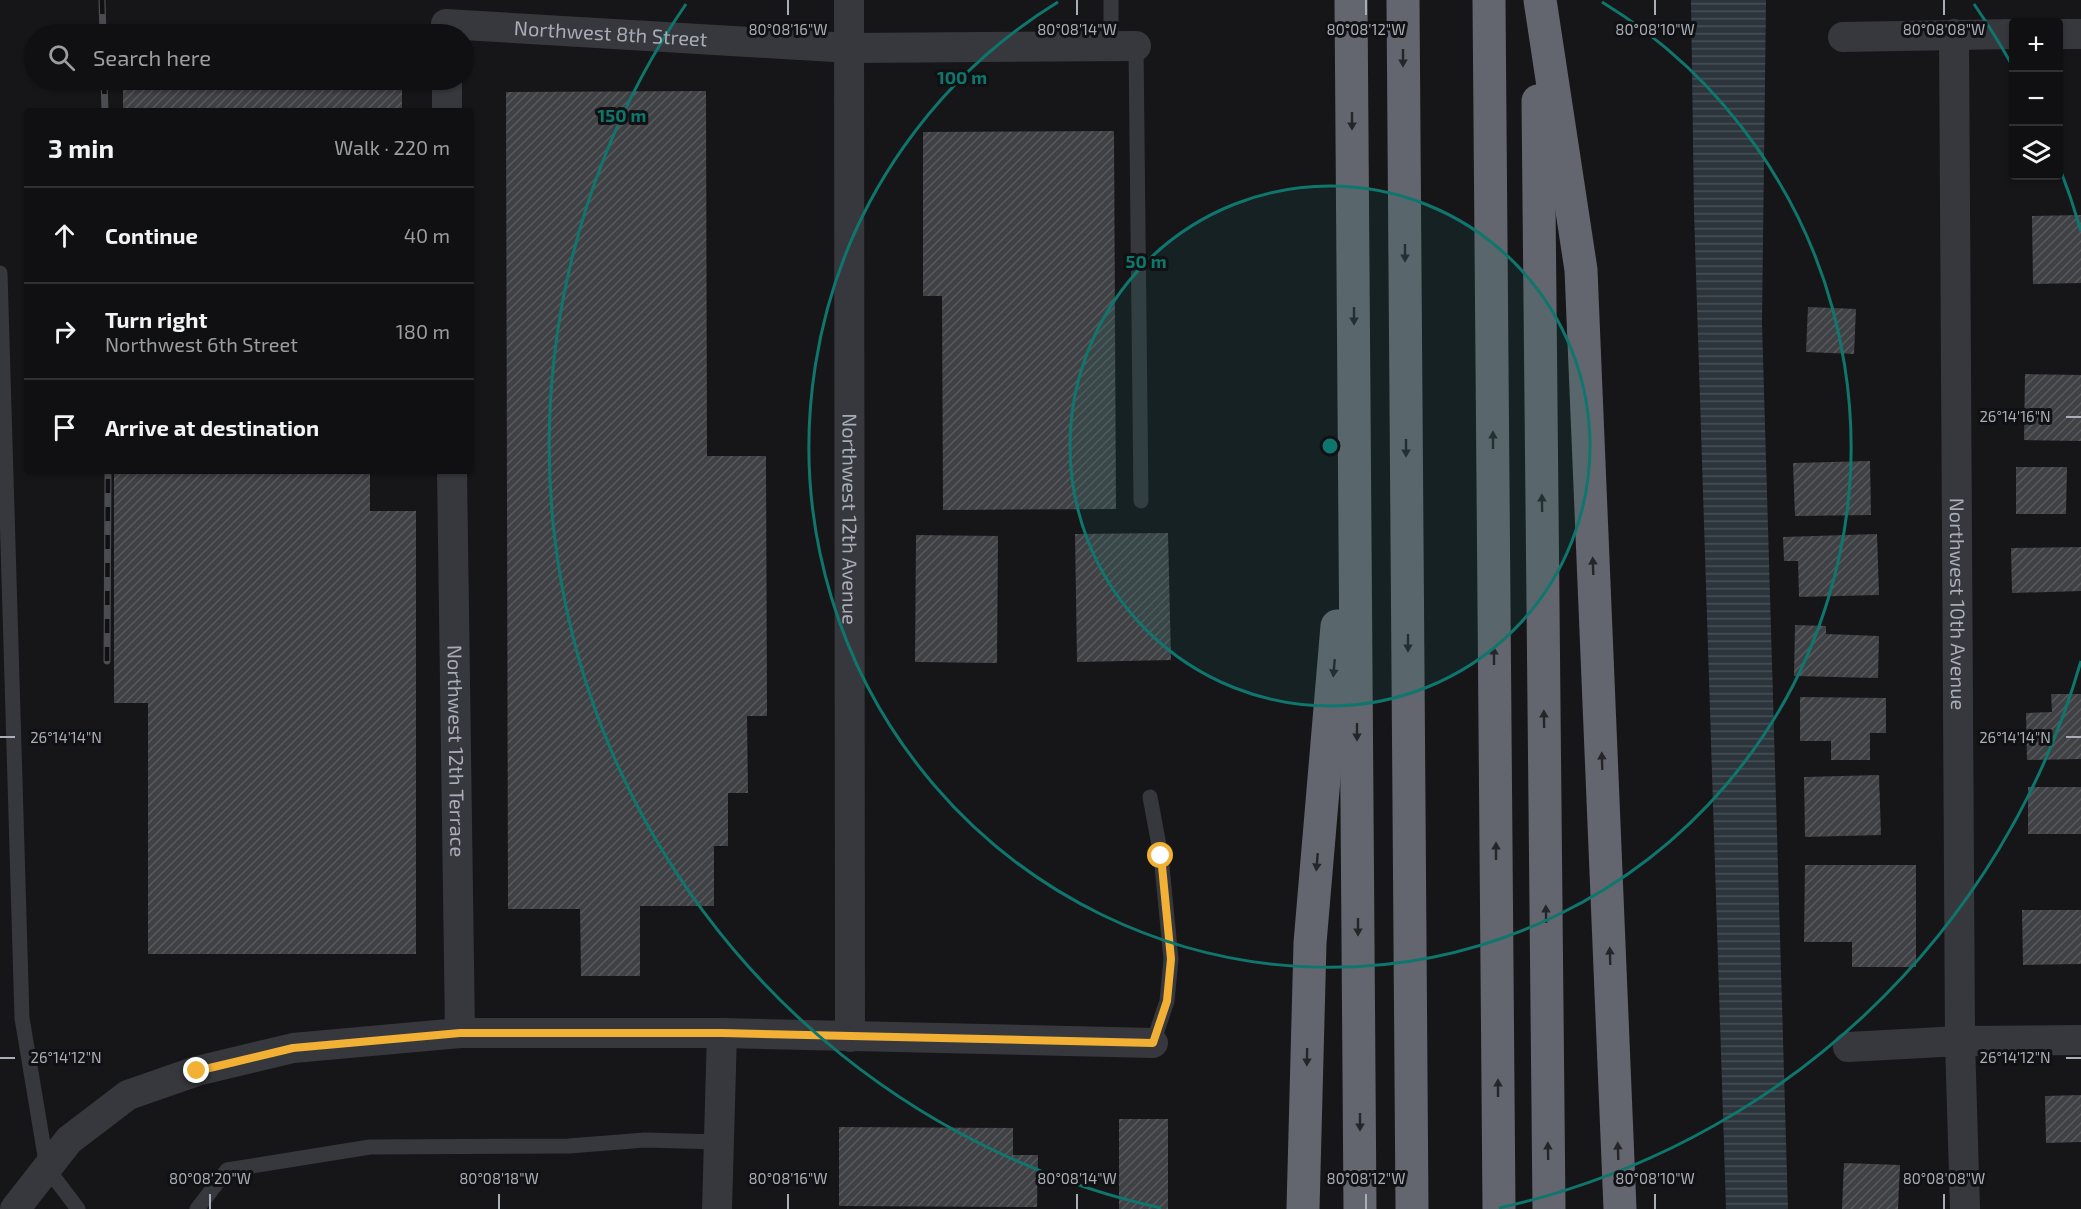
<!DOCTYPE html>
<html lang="en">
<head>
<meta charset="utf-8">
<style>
  :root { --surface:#101012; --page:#1e1e20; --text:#f1f3f6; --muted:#9c9d9f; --line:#303032 }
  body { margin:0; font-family:"Exo 2",sans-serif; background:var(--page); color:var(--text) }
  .controls { position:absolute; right:18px; top:18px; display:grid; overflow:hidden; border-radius:6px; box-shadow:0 2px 4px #0004 }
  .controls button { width:54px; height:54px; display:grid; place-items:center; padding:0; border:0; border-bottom:2px solid var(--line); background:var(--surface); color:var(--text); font:30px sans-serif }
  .stop { position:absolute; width:18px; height:18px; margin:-14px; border:4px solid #f2b134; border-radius:50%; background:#fff }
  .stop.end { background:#f2b134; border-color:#fff; box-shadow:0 2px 6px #0008 }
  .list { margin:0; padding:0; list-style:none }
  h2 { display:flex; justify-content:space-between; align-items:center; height:78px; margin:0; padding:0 24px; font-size:26px }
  h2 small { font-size:20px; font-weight:400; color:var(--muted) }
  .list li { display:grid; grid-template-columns:39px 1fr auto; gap:18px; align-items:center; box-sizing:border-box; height:96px; padding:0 24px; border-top:2px solid var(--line) }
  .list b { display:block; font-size:22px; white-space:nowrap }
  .list p { margin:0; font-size:20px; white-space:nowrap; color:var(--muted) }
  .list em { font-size:20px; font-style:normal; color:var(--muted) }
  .icon { flex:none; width:33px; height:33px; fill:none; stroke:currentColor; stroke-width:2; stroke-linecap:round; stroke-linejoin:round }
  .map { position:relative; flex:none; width:2081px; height:1209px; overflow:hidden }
  .search { position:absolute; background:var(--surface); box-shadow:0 2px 4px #0004; left:24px; top:24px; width:450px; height:66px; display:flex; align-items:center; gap:15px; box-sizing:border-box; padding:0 21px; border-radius:33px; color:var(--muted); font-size:22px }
  .panel { position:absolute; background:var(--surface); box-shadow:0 2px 4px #0004; left:24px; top:108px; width:450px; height:366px; border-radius:6px }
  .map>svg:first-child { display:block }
  .water { fill:url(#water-rules) }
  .building { fill:url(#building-hatch) }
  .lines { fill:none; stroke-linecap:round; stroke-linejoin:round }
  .service { stroke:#37383d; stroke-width:15 }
  .minor { stroke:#37383d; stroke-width:30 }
  .motorway { stroke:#63666e; stroke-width:33 }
  .rail-casing { stroke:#4a4c52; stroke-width:7 }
  .rail { stroke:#111113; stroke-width:4.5; stroke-dasharray:14; stroke-linecap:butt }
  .oneway { fill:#26262a }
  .route { stroke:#f2b134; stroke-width:8 }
  .ticks { fill:none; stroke:#a8adb8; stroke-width:2 }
  .ring { fill:none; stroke:#0f766e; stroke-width:3 }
  .labels { text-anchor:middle; stroke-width:6; stroke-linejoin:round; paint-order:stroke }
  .street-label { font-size:20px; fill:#a8adb8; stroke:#111113 }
  .ticks-label { font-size:15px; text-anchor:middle; fill:#a8adb8; stroke:#111113; stroke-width:6; stroke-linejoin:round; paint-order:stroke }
  .centre { fill:#0f766e; stroke:#111113; stroke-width:3 }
  .ring-label { font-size:18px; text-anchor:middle; font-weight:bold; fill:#0f766e; stroke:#111113; stroke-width:6; stroke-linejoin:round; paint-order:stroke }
</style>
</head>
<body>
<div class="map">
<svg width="2081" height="1209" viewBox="0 0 2081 1209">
  <defs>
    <pattern id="water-rules" width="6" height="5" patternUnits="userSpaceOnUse" patternTransform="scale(1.5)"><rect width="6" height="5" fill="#2c353c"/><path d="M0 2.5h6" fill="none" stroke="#485056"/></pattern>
    <pattern id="building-hatch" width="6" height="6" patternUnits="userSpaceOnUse" patternTransform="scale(1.5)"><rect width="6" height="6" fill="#404145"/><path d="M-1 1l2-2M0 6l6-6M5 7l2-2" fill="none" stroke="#595a5e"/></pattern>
  </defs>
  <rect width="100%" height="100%" fill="#161618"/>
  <path class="water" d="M1691 0H1766L1762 323 1788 1209H1726L1694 212Z"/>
  <g class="building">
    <path d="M134 80H402V111H123V88H134Z"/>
    <path d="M706 91 707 456H766L767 716H747L748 793H728V846H714V906H640V976H581L580 909H508L506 92Z"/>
    <path d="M1114 131 1116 509 943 510 942 296H923V132Z"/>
    <path d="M2081 215V283L2033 284 2032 216Z"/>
    <path d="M1808 307 1856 309 1854 354 1806 352Z"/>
    <path d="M2025 374 2081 375V441L2024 440Z"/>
    <path d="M1870 461 1871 515 1795 516 1793 463Z"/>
    <path d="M2016 467H2067L2066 514H2016Z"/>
    <path d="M114 471H370V511H416V954H148V703H114Z"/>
    <path d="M1168 533 1171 660 1077 662 1075 534Z"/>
    <path d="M1877 534 1879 595 1799 597 1798 561H1784L1783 537Z"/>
    <path d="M916 535 998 536 997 663 915 662Z"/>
    <path d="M2081 547V591L2012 593 2011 548Z"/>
    <path d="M1795 625 1826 626V634L1879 636 1878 678 1794 676Z"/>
    <path d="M2051 694H2081V759L2027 760 2026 713 2052 712Z"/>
    <path d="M1800 697 1886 698V733H1870V760H1831V741H1800Z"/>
    <path d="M1879 775 1881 835 1805 837 1804 777Z"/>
    <rect x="2028" y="787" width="53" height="47"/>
    <path d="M1805 865H1916V967H1852V942H1804Z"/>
    <path d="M2022 910H2081V964L2023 965Z"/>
    <path d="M2081 1095V1142L2046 1143 2045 1096Z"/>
    <rect x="1119" y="1119" width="49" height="90"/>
    <path d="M839 1127 1013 1128V1155H1038L1037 1207 839 1206Z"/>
    <path d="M1844 1163 1900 1165 1898 1209H1842Z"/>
  </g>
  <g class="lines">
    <g class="service">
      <path d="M1136 46 1141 501"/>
      <path d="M1111 47V0"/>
      <path d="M0 273 22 1018 47 1168 78 1209"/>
      <path d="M1150 797 1161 856 1171 959 1167 1001 1153 1043"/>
      <path d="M197 1209 227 1170 370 1147 569 1146 645 1140 719 1142"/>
    </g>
    <g class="minor">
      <path id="s1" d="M849 0 850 1037"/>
      <path id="s2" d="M446 24 850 48 1136 46"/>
      <path id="s3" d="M1954 34 1960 1041 1965 1209"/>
      <path d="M2058 34H2081"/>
      <path d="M1843 37 2014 34"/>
      <path d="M447 80V111"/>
      <path id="s4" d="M452 471 460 1033"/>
      <path d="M1848 1047 1960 1041 2081 1040"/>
      <path d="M15 1209 69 1140 128 1095 197 1071 293 1048 460 1033H722L1153 1043"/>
      <path d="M717 1209 722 1033"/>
    </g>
    <g class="motorway">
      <path d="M1351 0 1360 1209"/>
      <path d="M1403 0 1412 1209"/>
      <path d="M1489 0 1499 1209"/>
      <path d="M1540 0 1581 270 1620 1209"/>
      <path d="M1538 101 1549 1209"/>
      <path d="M1303 1209 1310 943 1337 626"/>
    </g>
    <defs>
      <g id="rail">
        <path d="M102 0 103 34"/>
        <path d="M104 80 105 111"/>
        <path d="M107 661 108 471"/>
      </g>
    </defs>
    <use href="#rail" class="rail-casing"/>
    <use href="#rail" class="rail"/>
  </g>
  <defs><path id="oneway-solid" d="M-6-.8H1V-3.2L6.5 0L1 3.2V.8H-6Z" transform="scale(1.5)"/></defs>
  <g class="oneway">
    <use href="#oneway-solid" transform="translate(1403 58) rotate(90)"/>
    <use href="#oneway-solid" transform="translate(1352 121) rotate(90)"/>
    <use href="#oneway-solid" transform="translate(1405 253) rotate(90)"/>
    <use href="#oneway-solid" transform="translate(1354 316) rotate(90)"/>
    <use href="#oneway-solid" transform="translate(1493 440) rotate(-90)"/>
    <use href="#oneway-solid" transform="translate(1406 448) rotate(90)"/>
    <use href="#oneway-solid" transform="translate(1542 503) rotate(-91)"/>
    <use href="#oneway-solid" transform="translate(1593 566) rotate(-92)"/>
    <use href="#oneway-solid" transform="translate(1408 643) rotate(90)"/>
    <use href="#oneway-solid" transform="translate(1494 656) rotate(-90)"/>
    <use href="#oneway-solid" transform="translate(1334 668) rotate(95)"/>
    <use href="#oneway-solid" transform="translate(1544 719) rotate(-91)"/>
    <use href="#oneway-solid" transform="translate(1357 732) rotate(90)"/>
    <use href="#oneway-solid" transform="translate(1602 761) rotate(-92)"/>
    <use href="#oneway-solid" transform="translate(1496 851) rotate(-90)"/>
    <use href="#oneway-solid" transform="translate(1317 862) rotate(95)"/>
    <use href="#oneway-solid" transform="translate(1546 914) rotate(-91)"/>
    <use href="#oneway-solid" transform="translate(1358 927) rotate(90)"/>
    <use href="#oneway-solid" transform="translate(1610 956) rotate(-92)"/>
    <use href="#oneway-solid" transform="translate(1307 1057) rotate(91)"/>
    <use href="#oneway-solid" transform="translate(1498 1088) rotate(-90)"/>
    <use href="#oneway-solid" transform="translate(1360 1122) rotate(90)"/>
    <use href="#oneway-solid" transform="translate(1548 1151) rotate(-91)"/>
    <use href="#oneway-solid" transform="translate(1618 1151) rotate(-92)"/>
  </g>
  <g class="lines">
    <path class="route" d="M197 1071 293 1048 460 1033H722L1153 1043 1167 1001 1171 959 1161 856"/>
  </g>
  <path class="ticks" d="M788 0V15M1077 0V15M1366 0V15M1655 0V15M1944 0V15M2066 417H2081M0 737H15M2066 737H2081M0 1058H15M2066 1058H2081M210 1194V1209M499 1194V1209M788 1194V1209M1077 1194V1209M1366 1194V1209M1655 1194V1209M1944 1194V1209"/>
  <circle cx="1330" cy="446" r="260" fill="#0f766e" fill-opacity=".12"/>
  <g class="ring">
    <circle cx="1330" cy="446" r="260"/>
    <path d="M1602 2A521 521 0 1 1 1058 2"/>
    <path d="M2081 661A781 781 0 0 1 1499 1208M1161 1208A781 781 0 0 1 686 4M1974 4A781 781 0 0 1 2013 67M2059 166A781 781 0 0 1 2081 231"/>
  </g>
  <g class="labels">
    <g class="street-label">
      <text dy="7" stroke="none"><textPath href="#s2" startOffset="165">Northwest 8th Street</textPath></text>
      <text dy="7" stroke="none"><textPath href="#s1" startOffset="519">Northwest 12th Avenue</textPath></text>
      <text dy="7" stroke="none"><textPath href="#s3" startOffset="570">Northwest 10th Avenue</textPath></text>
      <text dy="7" stroke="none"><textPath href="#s4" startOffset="280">Northwest 12th Terrace</textPath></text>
    </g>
  </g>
  <g class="ticks-label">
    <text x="788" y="35">80°08'16"W</text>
    <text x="1077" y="35">80°08'14"W</text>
    <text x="1366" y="35">80°08'12"W</text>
    <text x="1655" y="35">80°08'10"W</text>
    <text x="1944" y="35">80°08'08"W</text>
    <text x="2015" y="422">26°14'16"N</text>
    <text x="66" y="743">26°14'14"N</text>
    <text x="2015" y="743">26°14'14"N</text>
    <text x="66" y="1063">26°14'12"N</text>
    <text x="2015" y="1063">26°14'12"N</text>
    <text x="210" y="1184">80°08'20"W</text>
    <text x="499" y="1184">80°08'18"W</text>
    <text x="788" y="1184">80°08'16"W</text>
    <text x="1077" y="1184">80°08'14"W</text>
    <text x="1366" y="1184">80°08'12"W</text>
    <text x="1655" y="1184">80°08'10"W</text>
    <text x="1944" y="1184">80°08'08"W</text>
  </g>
  <circle cx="1330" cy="446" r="9" class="centre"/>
  <g class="ring-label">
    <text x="962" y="84">100 m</text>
    <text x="622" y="122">150 m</text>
    <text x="1146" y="268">50 m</text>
  </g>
</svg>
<div class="controls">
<button>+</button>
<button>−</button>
<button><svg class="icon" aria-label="layers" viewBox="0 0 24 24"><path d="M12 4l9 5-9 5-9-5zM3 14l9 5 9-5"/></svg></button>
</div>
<div class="stop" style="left:1161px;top:856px"></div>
<div class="stop end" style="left:197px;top:1071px"></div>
<div class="search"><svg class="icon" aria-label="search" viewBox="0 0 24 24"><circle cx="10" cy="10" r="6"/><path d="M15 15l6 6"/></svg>Search here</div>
<section class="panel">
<h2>3 min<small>Walk · 220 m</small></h2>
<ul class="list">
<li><svg class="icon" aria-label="ahead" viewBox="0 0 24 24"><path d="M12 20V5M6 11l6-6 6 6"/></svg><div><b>Continue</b></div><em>40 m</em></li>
<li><svg class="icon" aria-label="right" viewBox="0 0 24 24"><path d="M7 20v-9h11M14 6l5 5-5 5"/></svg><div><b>Turn right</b><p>Northwest 6th Street</p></div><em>180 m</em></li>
<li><svg class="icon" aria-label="arrive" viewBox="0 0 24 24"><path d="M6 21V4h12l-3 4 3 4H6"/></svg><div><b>Arrive at destination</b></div></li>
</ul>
</section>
</div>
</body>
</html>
